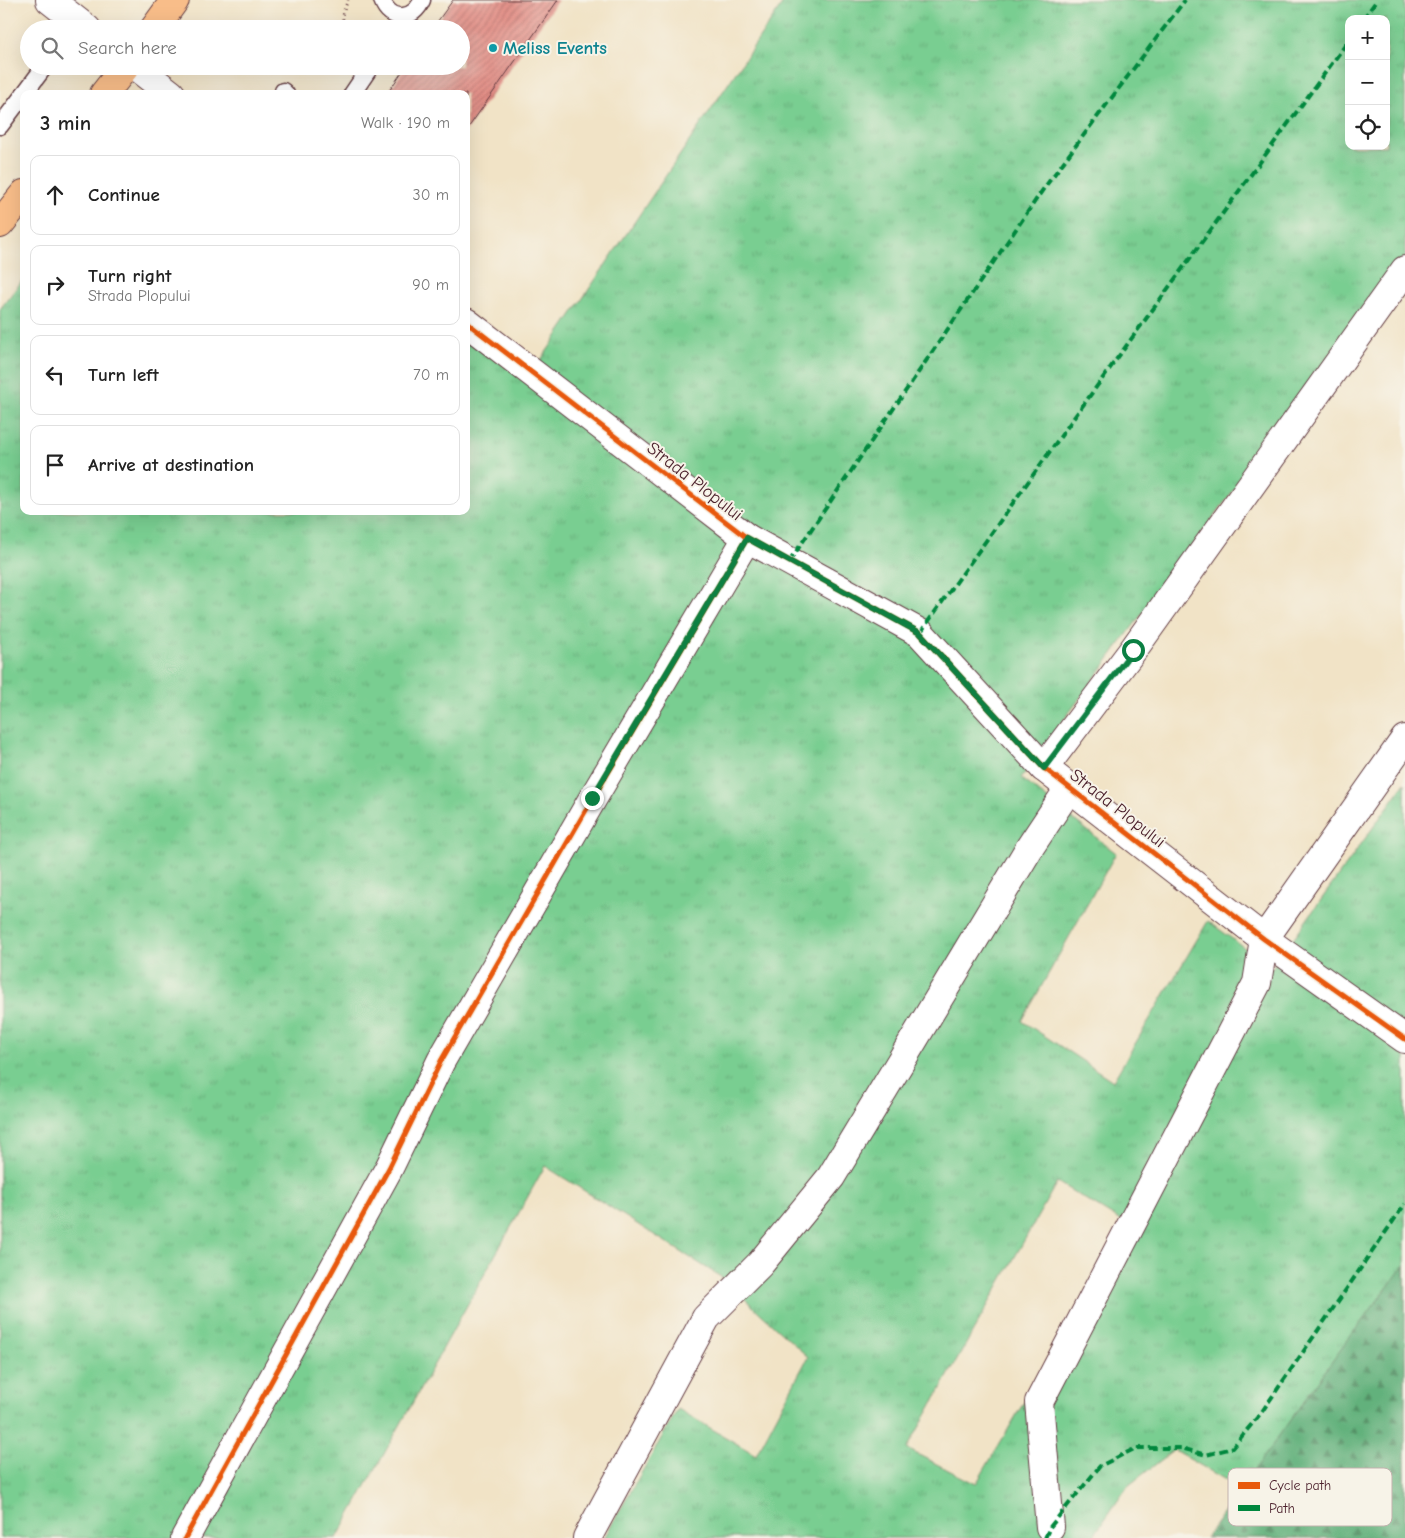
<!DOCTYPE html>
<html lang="en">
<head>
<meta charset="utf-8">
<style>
  :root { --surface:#fff; --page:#f6f6f6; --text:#222; --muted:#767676; --line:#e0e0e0 }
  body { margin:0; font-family:"Comic Neue",sans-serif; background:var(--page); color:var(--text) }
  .controls { position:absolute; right:15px; top:15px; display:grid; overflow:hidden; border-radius:10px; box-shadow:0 5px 20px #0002 }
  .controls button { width:45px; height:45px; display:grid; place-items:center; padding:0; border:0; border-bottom:1px solid var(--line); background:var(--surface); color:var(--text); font:25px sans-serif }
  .stop { position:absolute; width:15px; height:15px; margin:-11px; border:4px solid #0b8043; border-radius:50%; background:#fff }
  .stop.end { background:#0b8043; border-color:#fff; box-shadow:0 1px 5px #0008 }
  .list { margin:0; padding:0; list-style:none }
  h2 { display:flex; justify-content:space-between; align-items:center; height:65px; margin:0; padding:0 20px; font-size:21px }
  h2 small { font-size:16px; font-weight:400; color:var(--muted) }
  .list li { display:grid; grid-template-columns:32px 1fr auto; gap:15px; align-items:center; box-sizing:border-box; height:80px; margin:0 10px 10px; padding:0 10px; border:1px solid var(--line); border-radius:10px }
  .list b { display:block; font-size:19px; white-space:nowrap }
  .list p { margin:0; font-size:16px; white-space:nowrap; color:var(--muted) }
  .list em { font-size:16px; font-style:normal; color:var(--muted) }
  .icon { flex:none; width:28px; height:28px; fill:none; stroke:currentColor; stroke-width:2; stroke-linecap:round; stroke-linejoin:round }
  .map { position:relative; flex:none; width:1405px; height:1538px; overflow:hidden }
  .search { position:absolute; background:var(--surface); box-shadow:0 5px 20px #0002; left:20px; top:20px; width:450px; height:55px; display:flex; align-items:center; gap:12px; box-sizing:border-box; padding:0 18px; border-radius:28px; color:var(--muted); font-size:19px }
  .panel { position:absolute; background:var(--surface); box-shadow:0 5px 20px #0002; left:20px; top:90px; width:450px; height:425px; border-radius:10px }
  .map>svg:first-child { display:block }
  .grass { fill:url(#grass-tufts); stroke:#62765e; fill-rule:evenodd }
  .forest { fill:url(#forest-firs); stroke:#566853 }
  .building { fill:url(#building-hatch) }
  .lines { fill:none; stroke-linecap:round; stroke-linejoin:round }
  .service-casing { stroke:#633c42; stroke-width:19 }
  .minor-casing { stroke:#633c42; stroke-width:30 }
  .trunk-casing { stroke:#633c42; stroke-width:30 }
  .path { stroke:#633c42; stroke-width:3; stroke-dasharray:1 4; stroke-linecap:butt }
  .service { stroke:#fff; stroke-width:16 }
  .minor { stroke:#fff; stroke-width:28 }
  .trunk { stroke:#f8bd89; stroke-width:28 }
  .quiet { stroke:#00873e; stroke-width:4; stroke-dasharray:8 4; stroke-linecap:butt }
  .cycleway-casing { stroke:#f7f3e8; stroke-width:8 }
  .cycleway { stroke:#e8590c; stroke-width:5 }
  .route { stroke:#0b8043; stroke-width:6 }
  .culture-dot { fill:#0f9aa8; stroke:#f7f3e8; stroke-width:2 }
  .labels { text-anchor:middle; stroke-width:4; stroke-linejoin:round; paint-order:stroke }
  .culture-label { font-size:18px; font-weight:bold; fill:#0d838f; stroke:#f7f3e8; text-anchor:start }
  .street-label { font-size:18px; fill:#4a1f2b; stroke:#f7f3e8 }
  .key { fill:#f7f3e8; stroke:#c3b3af; stroke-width:1 }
  .key-label { font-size:14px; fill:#4a1f2b }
</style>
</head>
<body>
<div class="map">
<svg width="1405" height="1538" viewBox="0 0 1405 1538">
  <defs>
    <pattern id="grass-tufts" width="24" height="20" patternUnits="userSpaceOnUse" patternTransform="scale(1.25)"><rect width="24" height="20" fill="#79ce91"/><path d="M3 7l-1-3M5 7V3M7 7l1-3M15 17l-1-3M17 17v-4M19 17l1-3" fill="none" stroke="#6ab07d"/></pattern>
    <pattern id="forest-firs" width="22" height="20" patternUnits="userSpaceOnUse" patternTransform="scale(1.25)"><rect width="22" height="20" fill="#62b17b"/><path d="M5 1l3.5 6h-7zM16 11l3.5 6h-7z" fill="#538f65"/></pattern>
    <pattern id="building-hatch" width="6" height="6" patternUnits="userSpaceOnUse" patternTransform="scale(1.25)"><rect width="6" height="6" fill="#e18a82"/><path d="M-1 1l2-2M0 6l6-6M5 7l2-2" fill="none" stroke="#b8706b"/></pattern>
  </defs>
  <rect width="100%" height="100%" fill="#f7f3e8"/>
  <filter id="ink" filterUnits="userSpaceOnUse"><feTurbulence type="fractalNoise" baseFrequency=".02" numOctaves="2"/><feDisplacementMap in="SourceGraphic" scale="10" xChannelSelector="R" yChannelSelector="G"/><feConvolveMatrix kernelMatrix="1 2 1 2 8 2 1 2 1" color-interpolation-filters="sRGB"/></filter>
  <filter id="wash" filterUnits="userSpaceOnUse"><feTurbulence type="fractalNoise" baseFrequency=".0096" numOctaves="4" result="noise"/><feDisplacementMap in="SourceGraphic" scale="20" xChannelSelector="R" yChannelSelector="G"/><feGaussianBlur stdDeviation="1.12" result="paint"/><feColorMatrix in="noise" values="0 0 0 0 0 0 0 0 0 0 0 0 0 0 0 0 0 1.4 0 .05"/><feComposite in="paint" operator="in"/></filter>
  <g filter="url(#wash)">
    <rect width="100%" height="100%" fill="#f1e3c6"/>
    <path class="grass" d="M785 0H1405V258L1021 778 1116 853 1022 1021 1113 1081 1208 921 1272 968 1405 783V1300L1255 1497 1174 1450 1128 1486 1092 1538H604L678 1409 756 1455 808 1357 721 1277 545 1166 337 1538H0V309L24 278V511H466V337L526 382ZM1349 19H1386V146H1349ZM1057 1182 1128 1225 976 1484 907 1449Z"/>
    <path class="forest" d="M1405 1264V1538H1206L1338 1353Z"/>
    <g id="blocks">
      <path class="building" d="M453 0H558L466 131V94H387L406 66H461V29H432Z"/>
    </g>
  </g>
  <g filter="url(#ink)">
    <use href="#blocks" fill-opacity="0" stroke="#633c42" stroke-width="1"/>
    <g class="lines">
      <defs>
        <g id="service">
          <path d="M382 0C390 23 414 20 422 0"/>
          <path d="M283 91 286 94"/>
          <path d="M24 94 45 66"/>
          <path d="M352 94 371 66"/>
          <path d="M0 126 24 94"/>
        </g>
        <g id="minor">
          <path d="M50 0 87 29"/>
          <path d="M135 66 171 94"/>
          <path d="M466 322 747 538 920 633 1044 768 1264 939 1405 1039"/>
          <path d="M1044 768 1133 650 1405 270"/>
          <path d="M1050 1527 1039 1402 1257 983 1264 939 1405 739"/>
          <path d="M185 1538 389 1168 441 1061 593 798 747 538"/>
          <path d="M587 1538 706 1318 760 1264 831 1177 1030 847 1070 787"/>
        </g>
        <g id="trunk">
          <path d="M154 29 175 0"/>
          <path d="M104 94 126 66"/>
          <path d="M0 224 24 194"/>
        </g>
      </defs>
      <use href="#service" class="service-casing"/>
      <use href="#minor" class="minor-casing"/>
      <use href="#trunk" class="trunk-casing"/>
      <g class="path">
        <path d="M345 29 342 15 348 0"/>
        <path d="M321 70 325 66"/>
      </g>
      <use href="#service" class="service"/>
      <use href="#minor" class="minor"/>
      <use href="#trunk" class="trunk"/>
      <g class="quiet">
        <path d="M1363 19 1377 0"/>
        <path d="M789 562 1044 188 1185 0"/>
        <path d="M920 633 1073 419 1349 40"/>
        <path d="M1045 1538 1050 1527 1100 1466 1136 1448H1181L1206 1455 1232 1448 1261 1413 1405 1204"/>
      </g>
      <defs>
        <g id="cycleway">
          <path d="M466 322 747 538 920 633 1044 768 1264 939 1405 1039"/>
          <path d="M185 1538 389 1168 441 1061 593 798 747 538"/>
        </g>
      </defs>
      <use href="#cycleway" class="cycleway-casing"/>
      <use href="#cycleway" class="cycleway"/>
    </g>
  </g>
  <g class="lines" filter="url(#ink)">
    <path class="route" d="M592 798 747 538 920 633 1044 768 1133 650"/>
  </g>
  <circle class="culture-dot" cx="493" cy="48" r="5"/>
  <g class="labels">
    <g class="culture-label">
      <text x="503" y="54">Meliss Events</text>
    </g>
    <g class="street-label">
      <text transform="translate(695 481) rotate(38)" y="6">Strada Plopului</text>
      <text transform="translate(1118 808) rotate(38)" y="6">Strada Plopului</text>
    </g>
  </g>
  <rect x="1228" y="1468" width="164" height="58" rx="8" class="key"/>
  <rect x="1238" y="1482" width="22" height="7" fill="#e8590c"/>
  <rect x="1238" y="1505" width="22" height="6" fill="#00873e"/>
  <g class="key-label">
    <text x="1269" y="1490">Cycle path</text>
    <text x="1269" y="1513">Path</text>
  </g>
</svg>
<div class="controls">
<button>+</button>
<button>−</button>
<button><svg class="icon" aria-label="locate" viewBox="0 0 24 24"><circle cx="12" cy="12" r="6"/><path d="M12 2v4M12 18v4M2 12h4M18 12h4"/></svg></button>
</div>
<div class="stop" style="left:1133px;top:650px"></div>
<div class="stop end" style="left:592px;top:798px"></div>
<div class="search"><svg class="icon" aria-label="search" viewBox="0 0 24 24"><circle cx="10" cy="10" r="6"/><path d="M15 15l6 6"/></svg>Search here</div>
<section class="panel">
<h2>3 min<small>Walk · 190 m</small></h2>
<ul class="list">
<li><svg class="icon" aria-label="ahead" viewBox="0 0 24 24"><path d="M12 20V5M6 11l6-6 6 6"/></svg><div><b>Continue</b></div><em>30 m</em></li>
<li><svg class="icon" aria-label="right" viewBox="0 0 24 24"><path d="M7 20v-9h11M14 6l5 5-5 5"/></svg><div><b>Turn right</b><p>Strada Plopului</p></div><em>90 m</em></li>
<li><svg class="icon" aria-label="left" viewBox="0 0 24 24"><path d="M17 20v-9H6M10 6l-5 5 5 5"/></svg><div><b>Turn left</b></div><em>70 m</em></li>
<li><svg class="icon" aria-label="arrive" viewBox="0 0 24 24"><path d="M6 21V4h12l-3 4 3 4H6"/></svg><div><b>Arrive at destination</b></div></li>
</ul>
</section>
</div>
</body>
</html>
